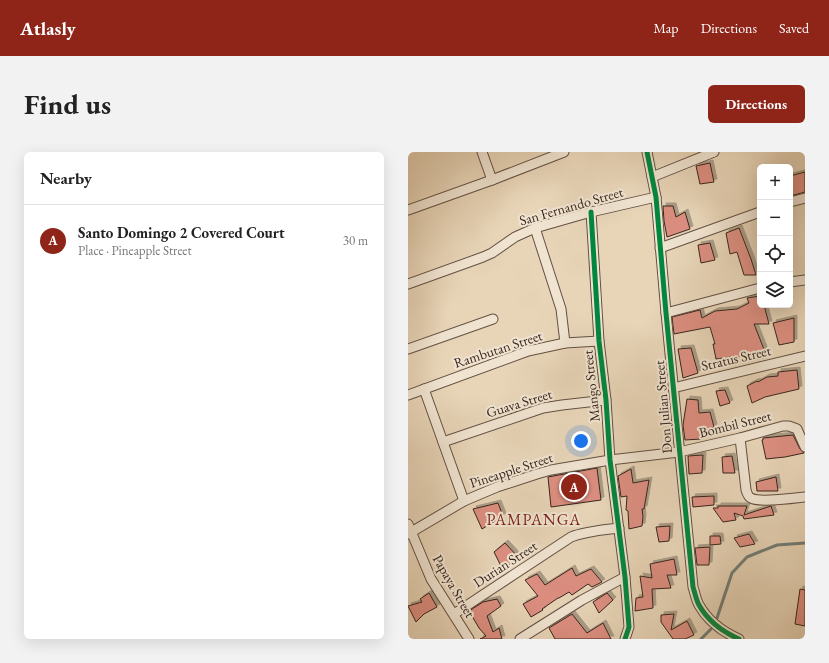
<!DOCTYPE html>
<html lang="en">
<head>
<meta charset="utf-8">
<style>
  :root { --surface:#fff; --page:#f2f2f2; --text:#222; --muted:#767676; --line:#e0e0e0; --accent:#8f2418 }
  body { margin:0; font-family:"EB Garamond",serif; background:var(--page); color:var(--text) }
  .controls { position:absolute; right:12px; top:12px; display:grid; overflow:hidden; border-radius:6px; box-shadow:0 4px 16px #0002 }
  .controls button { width:36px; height:36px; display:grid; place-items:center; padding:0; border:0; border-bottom:1px solid var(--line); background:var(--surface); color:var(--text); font:20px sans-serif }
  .you { position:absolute; left:173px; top:289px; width:14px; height:14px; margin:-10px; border:3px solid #fff; border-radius:50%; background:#1a73e8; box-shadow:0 0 0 6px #1a73e833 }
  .badge { display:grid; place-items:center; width:26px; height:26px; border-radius:50%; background:var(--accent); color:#fff; font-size:13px; font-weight:700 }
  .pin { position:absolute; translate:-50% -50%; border:2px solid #fff; box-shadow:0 1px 4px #0006 }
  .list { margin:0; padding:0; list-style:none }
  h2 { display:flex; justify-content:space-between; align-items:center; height:52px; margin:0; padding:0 16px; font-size:17px }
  h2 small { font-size:13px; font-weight:400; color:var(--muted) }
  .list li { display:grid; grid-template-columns:26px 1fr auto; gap:12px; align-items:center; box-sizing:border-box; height:72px; padding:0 16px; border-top:1px solid var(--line) }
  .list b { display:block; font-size:15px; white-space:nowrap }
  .list p { margin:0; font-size:13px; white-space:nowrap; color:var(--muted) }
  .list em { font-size:13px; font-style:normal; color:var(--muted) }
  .icon { flex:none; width:22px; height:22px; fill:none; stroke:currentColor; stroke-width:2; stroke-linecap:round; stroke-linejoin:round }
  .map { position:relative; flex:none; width:397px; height:487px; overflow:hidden; border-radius:6px }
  header { display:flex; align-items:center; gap:24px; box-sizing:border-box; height:56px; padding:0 20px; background:var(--accent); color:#fff }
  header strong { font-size:19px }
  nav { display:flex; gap:22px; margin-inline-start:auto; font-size:14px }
  .intro { display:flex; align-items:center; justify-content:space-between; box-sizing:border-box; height:96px; padding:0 24px }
  h1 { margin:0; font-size:28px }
  .button { padding:10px 18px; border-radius:6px; background:var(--accent); color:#fff; font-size:14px; font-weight:700 }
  main { display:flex; gap:24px; padding:0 24px }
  aside { flex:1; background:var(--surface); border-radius:6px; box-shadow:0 4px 16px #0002 }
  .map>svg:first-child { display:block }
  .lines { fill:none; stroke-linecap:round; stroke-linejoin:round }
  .stream { stroke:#717d77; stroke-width:3 }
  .building { fill:#dd8f81; stroke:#37241c; filter:url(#shadow) }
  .minor-casing { stroke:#635043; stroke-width:11 }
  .minor { stroke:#f0e4d1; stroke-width:9 }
  .cycleway-casing { stroke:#f0e4d1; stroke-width:8 }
  .cycleway { stroke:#00873e; stroke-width:5 }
  .labels { text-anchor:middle; stroke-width:4; stroke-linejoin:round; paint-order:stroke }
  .street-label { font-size:14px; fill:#37241c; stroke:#f0e4d1 }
  .quarter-label { font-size:16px; letter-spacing:1px; fill:#7a1f14; stroke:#f0e4d1 }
</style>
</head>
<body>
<header>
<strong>Atlasly</strong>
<nav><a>Map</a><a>Directions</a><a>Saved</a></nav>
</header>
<div class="intro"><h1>Find us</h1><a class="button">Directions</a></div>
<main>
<aside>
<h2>Nearby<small></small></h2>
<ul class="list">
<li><span class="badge">A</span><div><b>Santo Domingo 2 Covered Court</b><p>Place · Pineapple Street</p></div><em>30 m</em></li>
</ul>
</aside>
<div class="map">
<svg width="397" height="487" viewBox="0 0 397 487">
  <defs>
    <filter id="shadow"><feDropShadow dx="3" dy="-3" stdDeviation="0" flood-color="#0004"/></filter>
  </defs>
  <rect width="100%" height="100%" fill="#e8d5b8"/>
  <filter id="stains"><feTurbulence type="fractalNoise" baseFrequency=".005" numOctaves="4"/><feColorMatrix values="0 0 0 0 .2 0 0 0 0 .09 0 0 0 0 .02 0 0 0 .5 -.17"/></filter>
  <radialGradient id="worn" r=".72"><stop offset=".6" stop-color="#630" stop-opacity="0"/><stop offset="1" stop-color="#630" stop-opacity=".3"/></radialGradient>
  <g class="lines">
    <g class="stream">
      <path d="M309 466 324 421 339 405 369 393 397 391"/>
      <path d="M293 487 303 477"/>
    </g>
  </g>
  <g class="building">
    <path d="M302 11 306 30 292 32 288 14Z"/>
    <path d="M397 20V40L382 44V24Z"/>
    <path d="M255 54H265L268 65 277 60 282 77 259 85 256 69Z"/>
    <path d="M331 76 343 107 348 123H336L329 100 322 102 318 81Z"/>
    <path d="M302 91 307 108 293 111 290 93Z"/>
    <path d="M352 144V153H356L361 172H346L359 205 341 209 340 203 324 206 323 205 308 207 305 192H307L302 175 266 182 264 165 292 158 294 166 307 159 329 157 341 151 339 146Z"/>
    <path d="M386 166V190L371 193 365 171Z"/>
    <path d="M283 196 290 221 275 226 270 197Z"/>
    <path d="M389 218 391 237 357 245 344 251 339 234 349 229 350 230 359 225 370 224V220Z"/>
    <path d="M317 238 322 251 312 254 308 239Z"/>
    <path d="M279 247 290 248 291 261 302 260 306 275 293 281V287L277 288 275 273Z"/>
    <path d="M385 283 392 297 396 301 377 305 358 307 354 288H355V286Z"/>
    <path d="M295 303 294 321 281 322 280 304Z"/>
    <path d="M324 304 327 321H315L314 305Z"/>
    <path d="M189 316 193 348 143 355 140 325Z"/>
    <path d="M223 317 225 331 241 328 236 357H234L235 365 234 374 221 377 220 359 218 358 219 344 213 345 210 324Z"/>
    <path d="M368 325 370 339H349L348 330Z"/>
    <path d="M306 344V353L285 355 284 345Z"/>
    <path d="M90 351 95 364 74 377 65 357Z"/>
    <path d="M310 354H339L336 363 363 354 366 363 336 367 335 364 326 361 328 368 315 370 305 356H310Z"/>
    <path d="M262 374 261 389 251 390 248 375Z"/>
    <path d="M341 382 347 392 332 395 326 386Z"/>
    <path d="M302 384H312L313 392 302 393Z"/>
    <path d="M97 391 112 407 94 416 86 400Z"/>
    <path d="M302 395 301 413H289L287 396Z"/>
    <path d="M266 407 269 423H259L263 436 244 437 245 456 227 459 228 446 235 445 232 424 244 426 242 412Z"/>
    <path d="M164 416 168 424 183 417 194 430 184 435 180 432 164 443 161 440 151 446H150L134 457 135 458 123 465 115 452 130 444 117 428 129 422 137 433Z"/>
    <path d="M392 437 397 438V474L387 472Z"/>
    <path d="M21 441 29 455 16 462 8 470 0 454 14 450 12 447Z"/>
    <path d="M199 441 205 448 191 461 185 450Z"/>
    <path d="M89 447 93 454 79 464 85 480 91 476 94 487H72L78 484 71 476 61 459 75 450Z"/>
    <path d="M164 462 179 481 195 471 203 487H147L141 476Z"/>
    <path d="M266 462 263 478 279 469 286 483 277 487H265L253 470V463Z"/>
  </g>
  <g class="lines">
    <defs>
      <g id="minor">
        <path d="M74 0 84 28"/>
        <path d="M239 0 248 45 258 161 285 435C287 441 288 448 291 453 300 469 315 480 331 487"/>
        <path d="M244 25 306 0"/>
        <path d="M382 50 397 46"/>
        <path d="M0 58 84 28 156 0"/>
        <path d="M183 60 191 189 198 248 202 308 217 425 221 475 217 487"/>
        <path d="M127 76 153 157 157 191"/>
        <path d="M252 96 352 60"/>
        <path d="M382 130 397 128"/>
        <path d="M0 132 75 105 84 101 107 85 127 76 183 60 248 45"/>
        <path d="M258 161 352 136"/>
        <path d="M0 197 85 167"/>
        <path d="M265 236 397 204"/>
        <path d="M16 237 56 349"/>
        <path d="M0 243 120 199 157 191 191 189"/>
        <path d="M332 286 338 338C339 341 340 345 343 346 351 351 386 346 397 345"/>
        <path d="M35 290 135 256 154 253 198 248"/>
        <path d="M0 372 23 427 61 487"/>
        <path d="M0 382 56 349 89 335 129 322 143 318 202 308 271 300 332 286 375 274H381L389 277 397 295"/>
        <path d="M46 462 163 385C178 379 195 378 211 376"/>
        <path d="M112 487 174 448 217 425"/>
      </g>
    </defs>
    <use href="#minor" class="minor-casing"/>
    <use href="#minor" class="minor"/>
    <defs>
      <g id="cycleway">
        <path d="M239 0 248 45 258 161 285 435C287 441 288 448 291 453 300 469 315 480 331 487"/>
        <path d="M183 60 191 189 198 248 202 308 217 425 221 475 217 487"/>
      </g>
    </defs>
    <use href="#cycleway" class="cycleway-casing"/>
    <use href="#cycleway" class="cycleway"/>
  </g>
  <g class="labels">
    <g class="street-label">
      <text transform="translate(163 54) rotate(-16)" y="5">San Fernando Street</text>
      <text transform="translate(90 197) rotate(-18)" y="5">Rambutan Street</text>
      <text transform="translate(328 206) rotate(-13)" y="5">Stratus Street</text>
      <text transform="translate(183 234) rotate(-96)" y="5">Mango Street</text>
      <text transform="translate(111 251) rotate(-17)" y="5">Guava Street</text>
      <text transform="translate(255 255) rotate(-95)" y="5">Don Julian Street</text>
      <text transform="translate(327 272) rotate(-14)" y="5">Bombil Street</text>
      <text transform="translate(103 318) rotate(-18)" y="5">Pineapple Street</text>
      <text transform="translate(97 412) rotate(-33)" y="5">Durian Street</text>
      <text transform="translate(46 434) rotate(60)" y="5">Papaya Street</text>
    </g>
    <g class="quarter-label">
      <text x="126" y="373">PAMPANGA</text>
    </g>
  </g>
  <rect width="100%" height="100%" filter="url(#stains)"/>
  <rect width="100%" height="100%" fill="url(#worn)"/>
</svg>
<div class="controls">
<button>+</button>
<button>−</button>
<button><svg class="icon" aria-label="locate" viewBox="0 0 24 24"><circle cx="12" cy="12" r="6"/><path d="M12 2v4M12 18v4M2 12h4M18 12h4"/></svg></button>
<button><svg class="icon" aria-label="layers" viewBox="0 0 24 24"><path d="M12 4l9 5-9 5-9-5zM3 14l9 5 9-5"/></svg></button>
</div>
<div class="you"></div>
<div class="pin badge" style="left:166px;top:335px">A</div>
</div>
</main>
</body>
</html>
